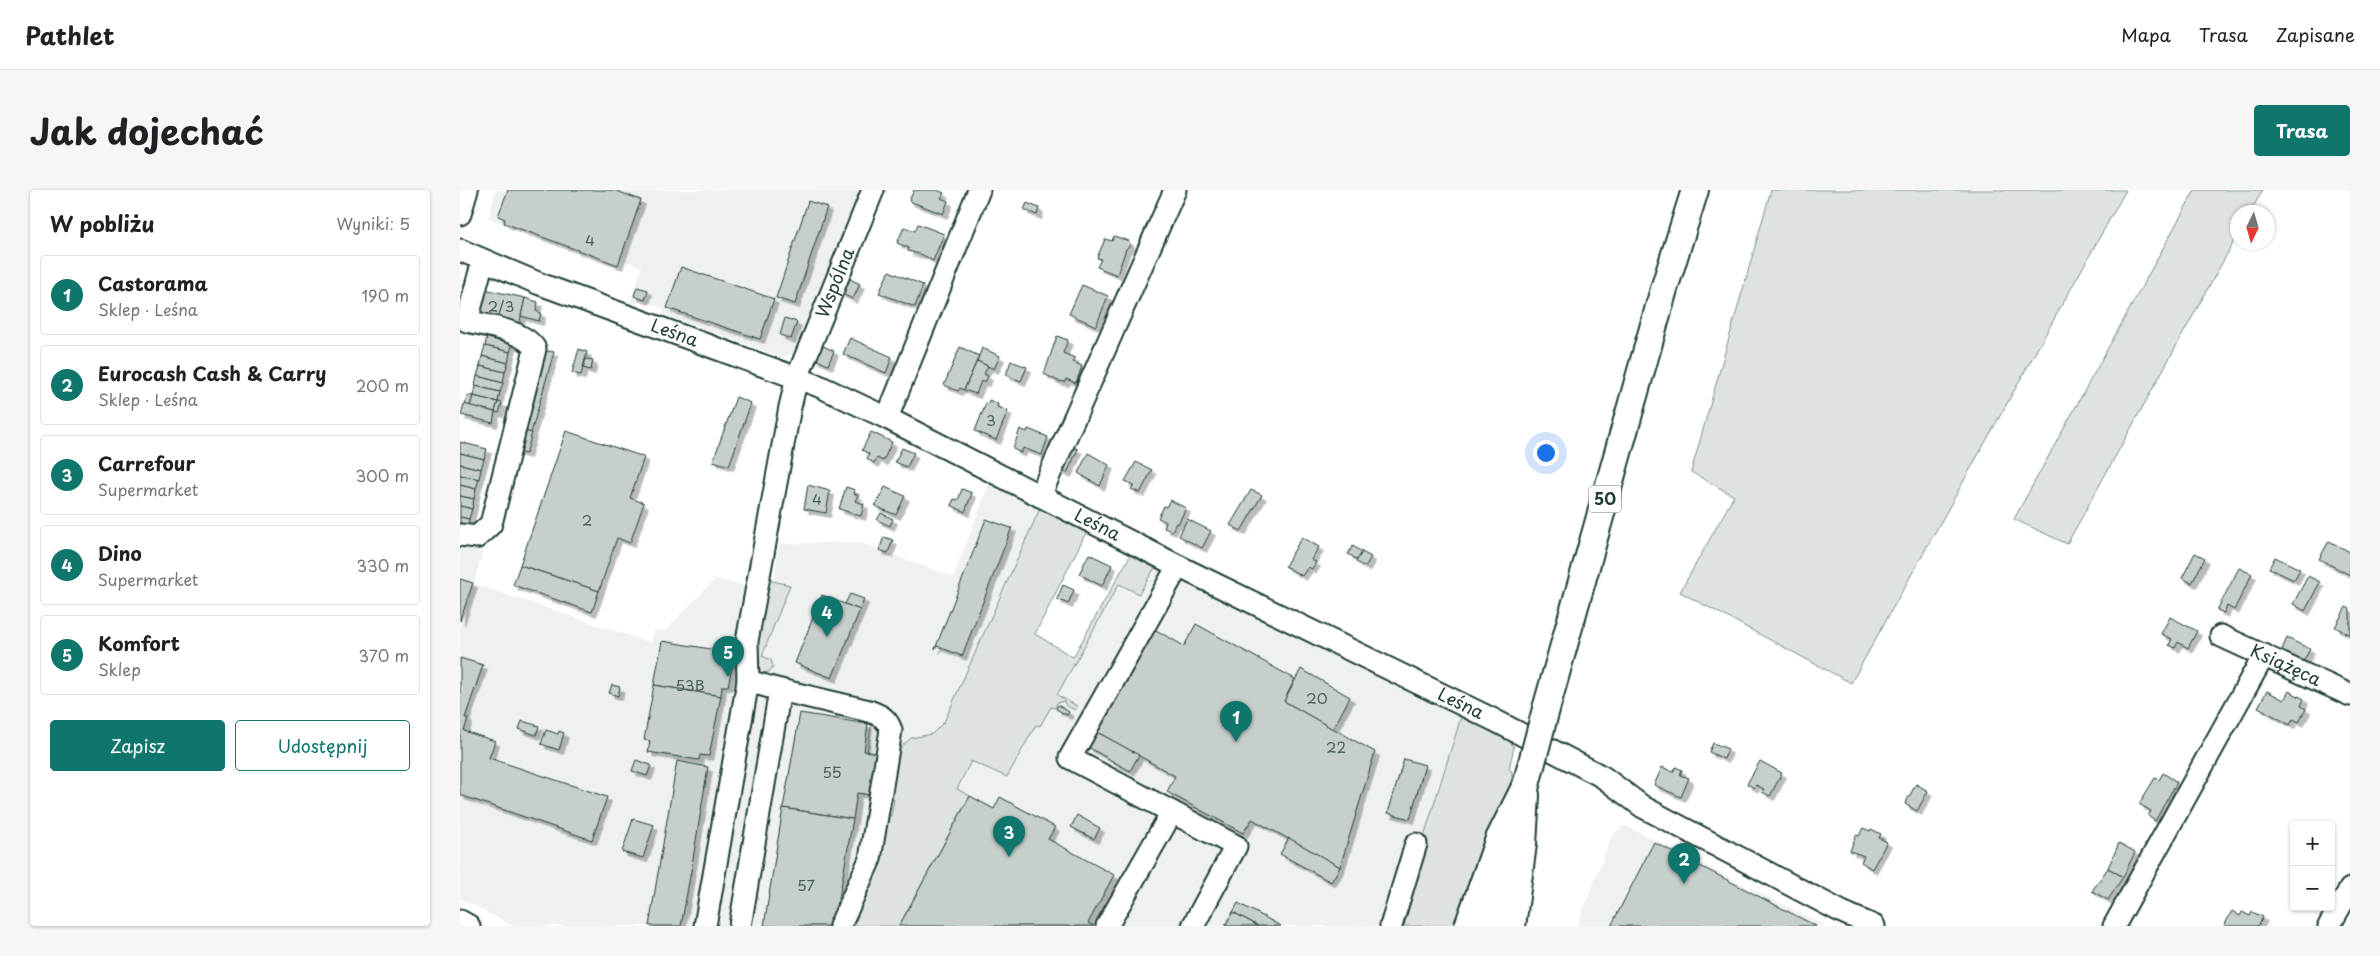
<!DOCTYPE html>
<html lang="pl">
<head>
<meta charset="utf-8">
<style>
  :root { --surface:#fff; --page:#f6f6f6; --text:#202124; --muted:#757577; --line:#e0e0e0; --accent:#0f766e }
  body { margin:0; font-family:"Playpen Sans",sans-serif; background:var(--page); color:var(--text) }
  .controls { position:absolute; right:15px; bottom:15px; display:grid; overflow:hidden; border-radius:5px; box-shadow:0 1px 4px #0004 }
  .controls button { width:45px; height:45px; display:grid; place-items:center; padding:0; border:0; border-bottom:1px solid var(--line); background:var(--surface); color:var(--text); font:25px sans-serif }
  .compass { position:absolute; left:1770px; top:15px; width:45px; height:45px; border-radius:50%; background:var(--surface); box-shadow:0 1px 4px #0004; rotate:185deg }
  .you { position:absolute; left:1085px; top:262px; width:18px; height:18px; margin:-12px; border:4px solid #fff; border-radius:50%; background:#1a73e8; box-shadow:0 0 0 8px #1a73e833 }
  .badge { display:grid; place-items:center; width:32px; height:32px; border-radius:50%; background:var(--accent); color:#fff; font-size:16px; font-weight:700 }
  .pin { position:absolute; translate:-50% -41px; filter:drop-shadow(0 1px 2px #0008) }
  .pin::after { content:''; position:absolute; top:26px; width:18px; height:15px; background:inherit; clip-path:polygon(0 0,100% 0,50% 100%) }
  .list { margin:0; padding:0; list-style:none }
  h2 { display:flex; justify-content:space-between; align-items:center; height:65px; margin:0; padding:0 20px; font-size:21px }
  h2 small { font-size:16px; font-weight:400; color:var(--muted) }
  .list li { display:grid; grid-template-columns:32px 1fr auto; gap:15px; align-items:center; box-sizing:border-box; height:80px; margin:0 10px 10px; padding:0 10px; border:1px solid var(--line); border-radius:5px }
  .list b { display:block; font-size:19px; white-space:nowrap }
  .list p { margin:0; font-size:16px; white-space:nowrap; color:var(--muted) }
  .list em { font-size:16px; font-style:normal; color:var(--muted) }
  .actions { display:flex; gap:10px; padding:15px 20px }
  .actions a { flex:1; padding:11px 0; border:1px solid var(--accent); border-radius:5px; text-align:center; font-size:18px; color:var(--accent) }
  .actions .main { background:var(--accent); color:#fff }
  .map { position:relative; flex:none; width:1890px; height:736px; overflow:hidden; border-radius:5px }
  header { display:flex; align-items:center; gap:30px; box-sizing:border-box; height:70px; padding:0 25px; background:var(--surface); border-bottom:1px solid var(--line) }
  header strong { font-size:24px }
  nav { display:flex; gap:28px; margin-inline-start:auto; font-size:18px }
  .intro { display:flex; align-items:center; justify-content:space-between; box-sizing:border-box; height:120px; padding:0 30px }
  h1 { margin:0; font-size:35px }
  .button { padding:12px 22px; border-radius:5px; background:var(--accent); color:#fff; font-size:18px; font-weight:700 }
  main { display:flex; gap:30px; padding:0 30px }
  aside { flex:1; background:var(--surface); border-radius:5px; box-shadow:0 1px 4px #0004 }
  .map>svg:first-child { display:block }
  .built { fill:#eef1f0 }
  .green { fill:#dee3e2; stroke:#7e908b }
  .building { fill:#c7cfcc; stroke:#1f3d34; filter:url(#shadow) }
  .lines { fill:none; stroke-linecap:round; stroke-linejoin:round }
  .minor-casing { stroke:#1f3d34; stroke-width:25 }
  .major-casing { stroke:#1f3d34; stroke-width:30 }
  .minor { stroke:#fff; stroke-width:21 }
  .major { stroke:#fff; stroke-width:26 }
  .major-bridge-casing { stroke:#1f3d34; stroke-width:30; stroke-linecap:butt }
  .major-bridge { stroke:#fff; stroke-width:26 }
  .labels { text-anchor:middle; stroke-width:5; stroke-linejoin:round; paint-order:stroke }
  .number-label { font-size:15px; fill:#49625a }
  .shield { fill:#fff; stroke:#627771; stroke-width:1 }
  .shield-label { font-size:16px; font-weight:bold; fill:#1f3d34 }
  .street-label { font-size:18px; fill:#1f3d34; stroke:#fff }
</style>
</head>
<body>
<header>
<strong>Pathlet</strong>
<nav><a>Mapa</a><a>Trasa</a><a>Zapisane</a></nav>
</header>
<div class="intro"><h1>Jak dojechać</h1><a class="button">Trasa</a></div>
<main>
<aside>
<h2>W pobliżu<small>Wyniki: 5</small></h2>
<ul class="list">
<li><span class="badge">1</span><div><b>Castorama</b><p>Sklep · Leśna</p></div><em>190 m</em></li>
<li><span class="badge">2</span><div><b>Eurocash Cash &amp; Carry</b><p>Sklep · Leśna</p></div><em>200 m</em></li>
<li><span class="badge">3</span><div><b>Carrefour</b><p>Supermarket</p></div><em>300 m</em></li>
<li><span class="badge">4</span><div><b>Dino</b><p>Supermarket</p></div><em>330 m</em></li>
<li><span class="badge">5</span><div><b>Komfort</b><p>Sklep</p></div><em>370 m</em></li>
</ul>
<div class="actions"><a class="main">Zapisz</a><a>Udostępnij</a></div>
</aside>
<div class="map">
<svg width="1890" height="736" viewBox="0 0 1890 736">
  <defs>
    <filter id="shadow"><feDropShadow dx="4.5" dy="4.5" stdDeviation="0" flood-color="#0004"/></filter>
  </defs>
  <rect width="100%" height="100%" fill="#fff"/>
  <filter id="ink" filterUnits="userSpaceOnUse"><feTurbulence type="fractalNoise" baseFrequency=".02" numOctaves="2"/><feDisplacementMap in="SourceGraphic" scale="10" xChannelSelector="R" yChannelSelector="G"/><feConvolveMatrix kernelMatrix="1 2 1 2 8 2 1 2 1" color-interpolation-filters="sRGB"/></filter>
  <g filter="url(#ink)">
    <g class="built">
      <path d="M36 0H407L340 160 324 168 203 124 204 118 182 111 175 114 170 112 182 77 161 69 158 75 28 28Z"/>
      <path d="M532 287 581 316 484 532 472 544 454 548 429 608 434 609 431 627 426 626 388 736H53L0 708V352L24 356 14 394 191 453 194 441 206 440 255 389 291 397 308 390 314 391 319 354 398 352 493 387Z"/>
      <path d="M672 362 1001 526 936 736H439L510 606 497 599 511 571 547 587Z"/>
      <path d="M1164 635 1366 736H1117L1151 648Z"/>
    </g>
    <g class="green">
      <path d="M1311 0H1666L1391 493 1220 402 1274 306 1231 282Z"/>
      <path d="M1735 0H1803L1790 22H1778L1777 46 1607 354 1554 329Z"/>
      <path d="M581 316 628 339 575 444 613 467 672 362 697 374 679 404 659 394 597 505 617 516 615 520 605 515 604 511 597 513 595 518 591 517 580 536 576 535 547 587 511 571 497 599 510 606 439 736H388L426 626H431L434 609 428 608 439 559 451 548 472 544 484 532Z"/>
      <path d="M308 390 330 395 302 466 311 470 313 477 309 482 301 483C285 459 302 416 308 390Z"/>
      <path d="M1003 521 1030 536 1029 541 1048 550 1054 557 1049 579 1052 581V588L1037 636 999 736H936Z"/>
      <path d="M412 531 422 543 417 564 407 562Z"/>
    </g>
    <g class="building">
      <path d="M48 0H154L181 10 158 75 44 33 45 29 38 26Z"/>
      <path d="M454 0H477L484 3 481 8 488 11 483 24 449 11Z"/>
      <path d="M348 11 367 17 335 114 316 108Z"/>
      <path d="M567 13 579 18 577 25 564 20Z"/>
      <path d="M458 34 484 44 473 71 463 65 448 61 449 58 437 53 444 37 455 41Z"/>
      <path d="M654 46 669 51 670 55 666 59 657 85 637 77 641 69 637 68 645 49 652 51Z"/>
      <path d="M221 77 314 109 300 149 207 118Z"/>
      <path d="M429 81 463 95 455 117 419 103Z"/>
      <path d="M388 88 400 94 393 109 380 103Z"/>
      <path d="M622 95 648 106 636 136 609 124Z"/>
      <path d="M177 97 188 100 185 110 174 106Z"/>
      <path d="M24 99 65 108 59 136 18 127Z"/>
      <path d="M65 108 78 112 76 121 81 123 79 131 61 126Z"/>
      <path d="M325 128 337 132 331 149 320 145Z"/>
      <path d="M27 146 53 153 50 162 25 156Z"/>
      <path d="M597 146 608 150 603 163 615 168 613 172 622 176 616 193 606 189 605 192 598 191 584 184Z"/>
      <path d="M390 148 432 167 426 183 383 164Z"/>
      <path d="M361 155 374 161 368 175 355 169Z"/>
      <path d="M25 156 50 162 48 173 22 166Z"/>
      <path d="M500 157 519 166 504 200 500 198 498 201 484 195Z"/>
      <path d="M522 158 540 166 534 179 517 171Z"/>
      <path d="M119 159 127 162 121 185 112 183Z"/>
      <path d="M83 160 94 162 71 243 61 240Z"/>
      <path d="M22 166 48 173 45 182 20 176Z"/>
      <path d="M126 169 133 170 131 180 123 178Z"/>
      <path d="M517 171 528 176 524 184 528 186 525 192 521 191 516 204 504 200Z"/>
      <path d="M551 171 567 177 561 191 546 185Z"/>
      <path d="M20 176 45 182 43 193 17 186Z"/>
      <path d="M17 186 43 193 40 202 15 196Z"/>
      <path d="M15 196 40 202 38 212 13 206Z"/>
      <path d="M7 205 13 206 10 216 5 215Z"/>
      <path d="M13 206 38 212 35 222 10 216Z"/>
      <path d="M276 207 291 213 269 276 253 271Z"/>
      <path d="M529 210 538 214 537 217 548 221 536 250 515 241 526 213 528 214Z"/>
      <path d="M38 212 42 213 39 223 35 222Z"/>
      <path d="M4 214 35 222 33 233 1 225Z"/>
      <path d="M560 239 567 242 568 239 588 247 582 265 563 258 561 263 553 259Z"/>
      <path d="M61 240 72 243 66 264 55 261Z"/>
      <path d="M106 241 184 267 170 308 184 313 170 353 157 348 139 401 60 375Z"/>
      <path d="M411 242 432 252 423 271 417 268 414 273 407 269 409 264 402 260Z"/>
      <path d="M0 252 27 259 24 269 0 263Z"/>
      <path d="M610 256 618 259 607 283 599 280Z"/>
      <path d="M442 258 454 263 447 277 435 272Z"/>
      <path d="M0 263 24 269 21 279 0 274Z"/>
      <path d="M628 263 649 275 640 296 618 283Z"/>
      <path d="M676 272 692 280 680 303 671 299 674 295 665 291Z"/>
      <path d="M0 274 21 279 19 289 0 285Z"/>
      <path d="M0 285 19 289 16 299 0 295Z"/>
      <path d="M0 295 16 299 14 309 0 306Z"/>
      <path d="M348 295 370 301 366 323 344 319Z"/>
      <path d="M386 297 395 300 394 304 398 305 395 311 404 314 401 326 379 319Z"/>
      <path d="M425 297 445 306 436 325 415 316Z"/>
      <path d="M502 299 512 303 505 322 491 315 494 309 498 310Z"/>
      <path d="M791 300 802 305 781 341 770 335Z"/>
      <path d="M0 306 14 309 12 319 0 316Z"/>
      <path d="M710 310 726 318 718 334 716 333 712 341 704 338 706 332 698 328 704 316 706 317Z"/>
      <path d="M0 316 12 319 9 329 0 327Z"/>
      <path d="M421 323 433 329 430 336 417 330Z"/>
      <path d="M0 327 9 329 7 339 0 337Z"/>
      <path d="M526 329 551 338 552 337 502 466 477 456 475 459Z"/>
      <path d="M727 329 751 341 742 358 719 346Z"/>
      <path d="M424 347 433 350 428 363 419 360Z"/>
      <path d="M842 347 859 357 851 370 856 372 852 379 848 377 842 386 825 376Z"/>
      <path d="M1869 351 1890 362V385L1859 369Z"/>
      <path d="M893 356 902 362 898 370 888 364Z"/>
      <path d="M902 362 911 367 905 377 896 372Z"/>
      <path d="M1735 363 1745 368 1732 393 1722 388Z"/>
      <path d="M629 364 652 375 642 396 619 384Z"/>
      <path d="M1815 367 1840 379 1834 390 1809 378Z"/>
      <path d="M60 375 139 401 132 422 53 395Z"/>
      <path d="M1779 378 1792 384 1774 420 1767 416 1764 423 1757 420Z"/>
      <path d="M1848 386 1860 392 1845 421 1833 414Z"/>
      <path d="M0 389 13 393 0 431Z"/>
      <path d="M603 395 614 400 608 414 597 409Z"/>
      <path d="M390 404 404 409 400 420 385 414Z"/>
      <path d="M362 405 400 420 372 488 335 473Z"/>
      <path d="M1886 417 1890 419V445L1875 437Z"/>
      <path d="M1710 427 1737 441 1728 458 1718 452 1715 458 1709 455 1712 449 1701 444Z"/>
      <path d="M736 434 835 489 824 511 915 562 880 677 792 629 783 643 707 602 715 586 637 542 694 439 724 456Z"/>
      <path d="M1827 448 1850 459 1842 474 1820 464Z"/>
      <path d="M202 451 275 463 268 496H262L261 506 194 495Z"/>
      <path d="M0 468 23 475 5 528H8L4 541 35 551 29 568 147 607 132 650 0 605Z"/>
      <path d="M841 479 890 507 873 539 824 511Z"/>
      <path d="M152 495 160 497 158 506 149 503Z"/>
      <path d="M194 495 261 506 249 566 240 565 239 570 188 562 190 551 184 550Z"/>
      <path d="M1807 501 1824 510 1829 501 1844 509 1841 516 1846 519 1839 532 1833 529 1830 535 1798 517Z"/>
      <path d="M598 515 609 522 607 525 596 519Z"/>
      <path d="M340 523 408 534 404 561 417 563 411 605 397 603 393 629 323 618Z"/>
      <path d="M62 531 79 536 76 545 59 539Z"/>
      <path d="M86 540 98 544 99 541 104 543 99 560 81 554Z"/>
      <path d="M637 542 679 565 670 581 628 557Z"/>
      <path d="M1253 553 1268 559 1264 569 1249 562Z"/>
      <path d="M944 569 965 575 950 629 928 623Z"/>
      <path d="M176 570 191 575 187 586 172 581Z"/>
      <path d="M217 571 248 577 231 681 221 736H189Z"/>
      <path d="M1300 571 1322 583 1310 606 1302 602 1304 599 1296 595 1294 598 1287 594Z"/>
      <path d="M1202 577 1213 582 1216 577 1222 580 1220 585 1229 588 1221 607 1194 595Z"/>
      <path d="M1703 583 1717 592 1695 631 1688 626 1691 621 1679 614 1695 588 1699 590Z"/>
      <path d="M1456 594 1468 601 1457 621 1445 614Z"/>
      <path d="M510 606 534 619 540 607 595 637 588 649 654 685 628 733 634 736H439Z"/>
      <path d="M323 618 393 629 376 725 371 736H304Z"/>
      <path d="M617 625 640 638 634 649 611 637Z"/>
      <path d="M173 629 194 635 183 668 162 662Z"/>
      <path d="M1403 638 1410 641 1411 639 1421 644 1419 648 1427 652 1412 679 1401 672 1404 666 1390 661 1396 645 1399 646Z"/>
      <path d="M829 648 880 677 871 692 820 664Z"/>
      <path d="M1194 652 1356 736H1151Z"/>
      <path d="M1659 653 1675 662 1663 687 1648 678Z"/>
      <path d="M1648 678 1663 687 1648 710 1632 701Z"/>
      <path d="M778 713 821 736H798L773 722Z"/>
      <path d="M1772 721 1780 726 1782 722 1790 726 1792 722 1803 727 1798 736H1764Z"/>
      <path d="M773 722 798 736H765Z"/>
    </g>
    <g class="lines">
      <defs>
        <g id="minor">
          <path d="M0 24 7 0"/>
          <path id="s1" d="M0 60 80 94 359 196 427 228 718 376 1034 530 1143 587 1183 617 1382 722 1414 736"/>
          <path d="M427 228 519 0"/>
          <path d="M580 306 715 0"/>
          <path d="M0 345 17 347 31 334 75 159C65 141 27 136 7 131L23 70"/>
          <path d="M718 376 610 568 776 656 733 736"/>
          <path id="s2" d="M1761 446 1890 505"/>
          <path d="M320 500 409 521C420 525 427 528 431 540L410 669 380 736"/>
          <path d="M0 731 9 736"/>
          <path id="s3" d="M245 736 288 491 287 451 330 217 337 188 413 0"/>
          <path d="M280 736 320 500 288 491"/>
          <path d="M647 736 712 622"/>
          <path d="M931 736 956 654"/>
          <path d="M1654 736 1804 465"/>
          <path d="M1869 736 1890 699"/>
        </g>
        <g id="major">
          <path d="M1086 519 1204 99 1235 0"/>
          <path d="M1008 736 1039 649 1066 595"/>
          <path d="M1031 736 1050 658"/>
          <path d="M1052 736 1063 654 1066 605"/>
        </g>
      </defs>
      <use href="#minor" class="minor-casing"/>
      <use href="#major" class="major-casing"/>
      <use href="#minor" class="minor"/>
      <use href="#major" class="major"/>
      <defs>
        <path id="major-bridge" d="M1066 595 1086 519"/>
      </defs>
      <use href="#major-bridge" class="major-bridge-casing"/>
      <use href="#major-bridge" class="major-bridge"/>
    </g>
  </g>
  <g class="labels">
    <g class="number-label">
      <text x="130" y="56">4</text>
      <text x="41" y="122">2/3</text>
      <text x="531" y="236">3</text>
      <text x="357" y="315">4</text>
      <text x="127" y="336">2</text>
      <text x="230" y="501">53B</text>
      <text x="857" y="514">20</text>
      <text x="876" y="563">22</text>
      <text x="372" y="588">55</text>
      <text x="346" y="701">57</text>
    </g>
    <rect class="shield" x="1129" y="295.5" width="32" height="27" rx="4"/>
    <g class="shield-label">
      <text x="1145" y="315">50</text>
    </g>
    <g class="street-label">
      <text dy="6" stroke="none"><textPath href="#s3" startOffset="659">Wspólna</textPath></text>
      <text dy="6" stroke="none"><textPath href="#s1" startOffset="230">Leśna</textPath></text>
      <text dy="6" stroke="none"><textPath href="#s1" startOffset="695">Leśna</textPath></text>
      <text dy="6" stroke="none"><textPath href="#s2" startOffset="71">Książęca</textPath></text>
      <text dy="6" stroke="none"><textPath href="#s1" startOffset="1100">Leśna</textPath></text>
    </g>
  </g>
</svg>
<div class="controls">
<button>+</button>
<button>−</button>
</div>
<svg class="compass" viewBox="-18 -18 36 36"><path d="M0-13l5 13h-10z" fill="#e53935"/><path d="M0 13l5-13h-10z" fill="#757577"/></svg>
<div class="you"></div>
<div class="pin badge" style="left:776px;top:552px">1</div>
<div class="pin badge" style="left:1224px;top:694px">2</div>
<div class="pin badge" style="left:549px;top:667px">3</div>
<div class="pin badge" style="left:367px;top:447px">4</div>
<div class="pin badge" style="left:268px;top:487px">5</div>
</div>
</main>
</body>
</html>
